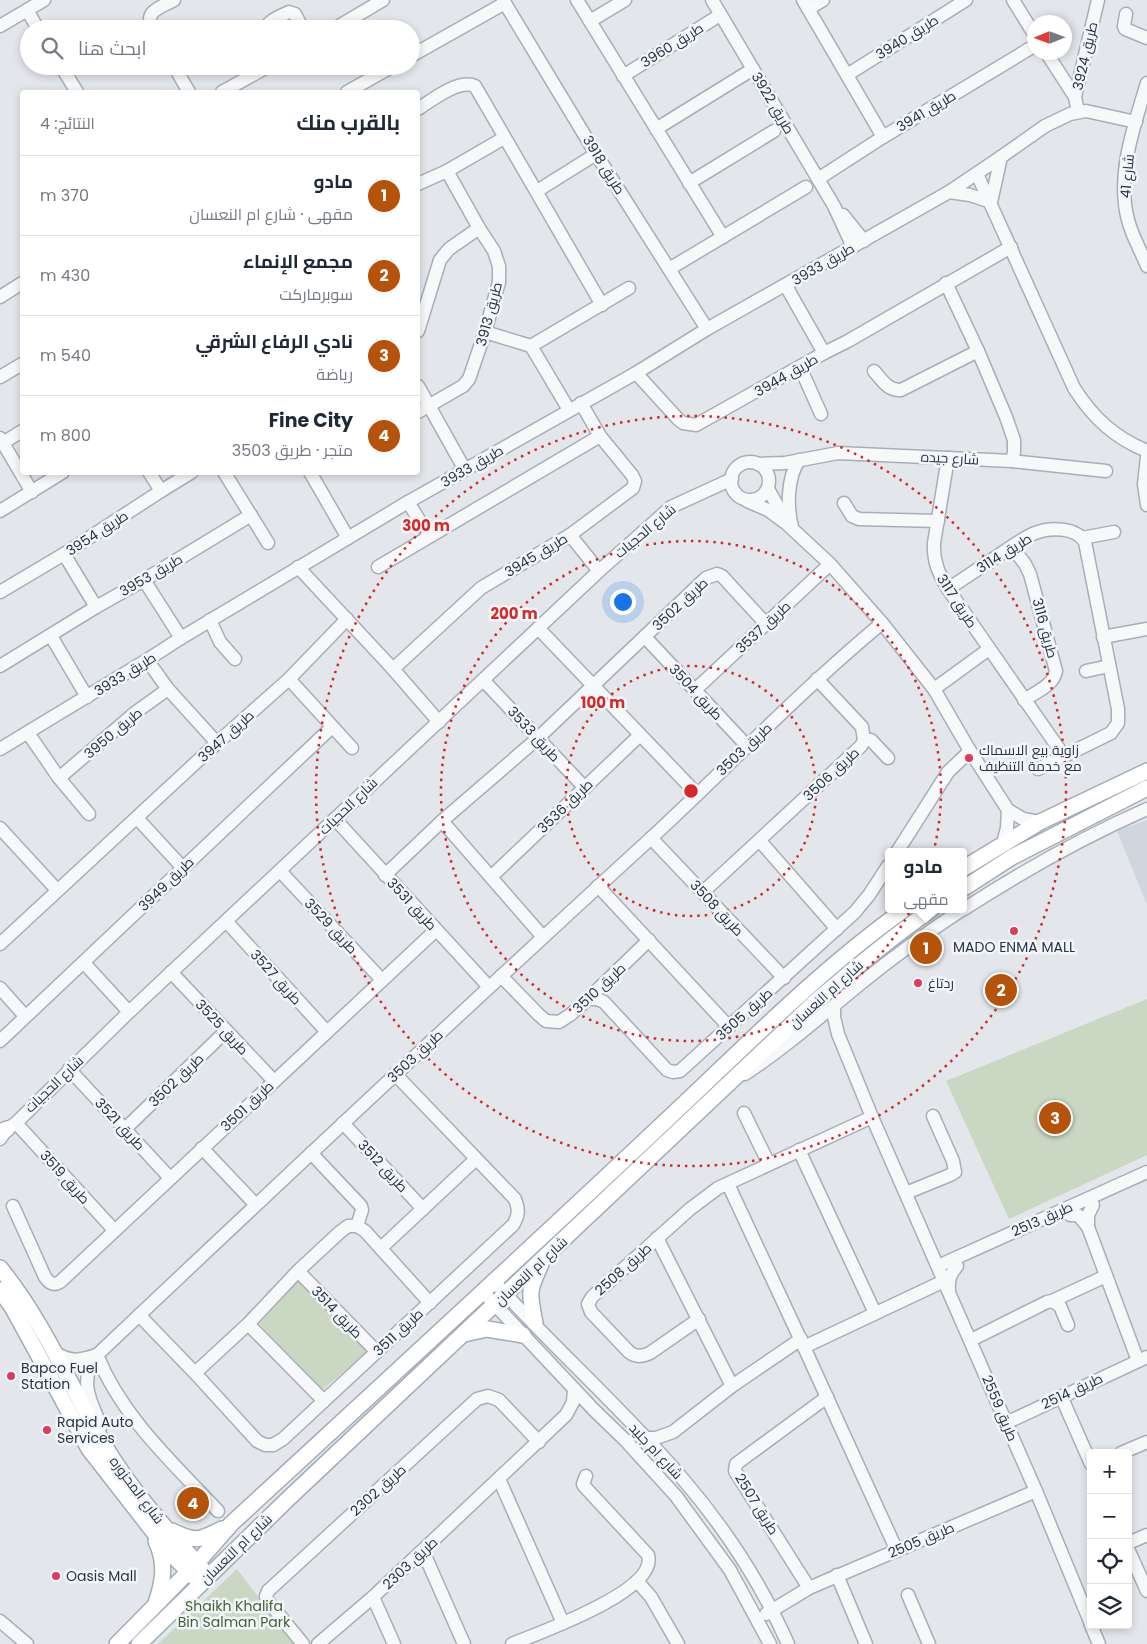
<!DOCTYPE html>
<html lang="ar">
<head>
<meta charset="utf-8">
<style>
  :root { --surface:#fff; --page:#f6f6f7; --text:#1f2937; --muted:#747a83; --line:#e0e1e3; --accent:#b45309 }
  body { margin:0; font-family:Poppins,Cairo,sans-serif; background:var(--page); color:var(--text); direction:rtl }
  .controls { position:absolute; right:15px; bottom:15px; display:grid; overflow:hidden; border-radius:5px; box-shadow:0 2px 8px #0003 }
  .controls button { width:45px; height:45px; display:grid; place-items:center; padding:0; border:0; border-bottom:1px solid var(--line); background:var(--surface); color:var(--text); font:25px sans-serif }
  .compass { position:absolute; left:1027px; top:15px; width:45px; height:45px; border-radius:50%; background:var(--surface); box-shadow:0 2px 8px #0003; rotate:269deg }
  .you { position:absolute; left:622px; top:601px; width:18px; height:18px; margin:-12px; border:4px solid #fff; border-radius:50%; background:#1a73e8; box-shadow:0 0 0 8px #1a73e833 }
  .badge { display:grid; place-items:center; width:32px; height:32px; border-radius:50%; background:var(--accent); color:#fff; font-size:16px; font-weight:700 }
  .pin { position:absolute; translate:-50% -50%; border:2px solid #fff; box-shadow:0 1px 5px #0006 }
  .popup { position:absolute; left:885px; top:848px; width:82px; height:65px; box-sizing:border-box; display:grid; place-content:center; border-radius:5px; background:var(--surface); filter:drop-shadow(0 1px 4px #0005); font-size:16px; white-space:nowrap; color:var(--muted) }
  .popup b { font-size:19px; color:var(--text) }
  .popup::after { content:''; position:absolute; left:50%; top:100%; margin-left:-10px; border:10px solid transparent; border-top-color:var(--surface) }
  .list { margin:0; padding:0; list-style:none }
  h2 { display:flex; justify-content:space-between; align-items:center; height:65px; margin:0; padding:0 20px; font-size:21px }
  h2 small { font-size:16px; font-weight:400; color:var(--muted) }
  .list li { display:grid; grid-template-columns:32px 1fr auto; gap:15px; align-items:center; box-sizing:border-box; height:80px; padding:0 20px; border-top:1px solid var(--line) }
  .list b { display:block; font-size:19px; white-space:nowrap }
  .list p { margin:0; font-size:16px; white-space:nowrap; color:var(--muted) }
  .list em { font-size:16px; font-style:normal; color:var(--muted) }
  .icon { flex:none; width:28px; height:28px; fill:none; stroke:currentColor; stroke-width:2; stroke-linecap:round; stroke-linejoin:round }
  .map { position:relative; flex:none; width:1147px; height:1644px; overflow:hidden; direction:ltr }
  .search { position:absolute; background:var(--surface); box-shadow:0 2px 8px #0003; left:20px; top:20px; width:400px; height:55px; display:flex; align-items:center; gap:12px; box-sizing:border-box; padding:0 18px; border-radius:28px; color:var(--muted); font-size:19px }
  .panel { position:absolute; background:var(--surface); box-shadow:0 2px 8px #0003; left:20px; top:90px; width:400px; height:385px; border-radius:5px; direction:rtl }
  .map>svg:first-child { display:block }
  .built { fill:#d0d6de }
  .green { fill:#c9d7c3 }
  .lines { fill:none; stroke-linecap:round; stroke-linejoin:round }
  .minor-casing { stroke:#a7aeb7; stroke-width:15 }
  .major-casing { stroke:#a1acb9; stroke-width:18 }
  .minor { stroke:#f6f8fa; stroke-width:12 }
  .major { stroke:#fff; stroke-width:15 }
  .ring { fill:none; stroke:#d62828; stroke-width:2.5; stroke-dasharray:2.5 5 }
  .poi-dot { fill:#dd3c5d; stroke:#f3f6f9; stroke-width:2 }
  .labels { text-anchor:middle; stroke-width:5; stroke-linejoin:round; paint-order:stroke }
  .street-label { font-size:14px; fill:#283547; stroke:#f3f6f9 }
  .poi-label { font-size:14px; fill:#283547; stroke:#f3f6f9; text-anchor:start }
  .park-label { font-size:14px; fill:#406434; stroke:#f3f6f9 }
  .centre { fill:#d62828; stroke:#f3f6f9; stroke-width:2.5 }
  .ring-label { font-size:15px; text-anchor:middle; font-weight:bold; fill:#d62828; stroke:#f3f6f9; stroke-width:5; stroke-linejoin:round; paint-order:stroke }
</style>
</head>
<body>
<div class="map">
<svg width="1147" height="1644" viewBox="0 0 1147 1644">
  <rect width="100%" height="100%" fill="#e3e7ec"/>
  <path class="built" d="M1147 820V905L1117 831Z"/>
  <g class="green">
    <path d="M1147 999V1155L1009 1219 946 1081Z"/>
    <path d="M297 1276 369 1350 322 1390 253 1318Z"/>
    <path d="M237 1569 294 1644H158Z"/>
  </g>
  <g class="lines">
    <defs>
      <g id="minor">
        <path d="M503 0 596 154 707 329"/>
        <path d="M577 0 723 237"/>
        <path d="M712 0 834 206 853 247"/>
        <path d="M803 0 883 137"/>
        <path d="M1013 0 1034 34"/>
        <path d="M808 9 823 0"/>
        <path d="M27 10 38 29"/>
        <path d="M1126 14 1124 26 1125 29 1147 38"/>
        <path d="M590 21 625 0"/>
        <path d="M0 26 44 0"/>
        <path d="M153 29C143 11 160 8 174 0"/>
        <path d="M265 29C269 20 281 16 289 12L295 14 303 29"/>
        <path d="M334 29 383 0"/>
        <path d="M1046 52 1075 97"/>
        <path d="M411 56 505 3"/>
        <path d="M61 66 77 92"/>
        <path d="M174 66 189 92"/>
        <path d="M847 75 966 0"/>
        <path d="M623 76 720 15"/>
        <path d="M1147 83C1134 126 1116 175 1128 220 1132 236 1141 251 1147 266"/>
        <path d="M222 92 269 66"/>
        <path d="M347 92 393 66"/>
        <path d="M418 109C432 100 458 79 475 86L602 305"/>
        <path d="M1078 112 1075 97 1098 0"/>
        <path d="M656 129 753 69"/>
        <path d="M977 174 1074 388C1093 418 1115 438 1147 451"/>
        <path d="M818 179 883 137 1034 46"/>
        <path d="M689 183 774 131"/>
        <path d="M418 184 447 171 504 138"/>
        <path d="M537 191 596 154"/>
        <path d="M949 192 970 195 991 202 1001 157"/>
        <path d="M843 215 864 241"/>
        <path d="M669 269 806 187"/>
        <path d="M946 283 978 351 1006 417 1014 440V452L1012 461"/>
        <path d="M786 286 824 353"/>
        <path d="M0 297 22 283"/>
        <path d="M418 331 440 260 449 249 479 228"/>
        <path d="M485 332 531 346 569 410"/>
        <path d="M531 346 629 288"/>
        <path d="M800 367 821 414"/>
        <path d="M874 371C882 380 888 391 901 390L978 351"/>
        <path d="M636 373 678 419 683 423 696 425 824 353 848 341 1011 247"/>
        <path d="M0 377 22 364"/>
        <path d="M418 386 465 470"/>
        <path d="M418 412 463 386 469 379 485 332 499 282V266L494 251 479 228 447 171"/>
        <path d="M0 438 32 492"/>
        <path d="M3 443 22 431"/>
        <path d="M1147 457 1144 484 1147 505"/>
        <path d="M948 458 934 543C933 562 939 574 948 589L1064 756"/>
        <circle cx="750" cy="481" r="19"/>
        <path d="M758 464 785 463 838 453 1012 461 1106 471"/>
        <path d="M149 472 161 491"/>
        <path d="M224 472 268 543"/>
        <path d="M310 472 348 538"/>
        <path d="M768 489 785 519"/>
        <path d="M747 501 768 510 787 524 830 564 882 623 934 689 970 751 1008 810 1023 819 1040 822"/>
        <path d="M408 502 429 536"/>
        <path d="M844 503 852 516 859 519 938 521"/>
        <path d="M0 511 63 472"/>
        <path d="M792 527C787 507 787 478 799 460"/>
        <path d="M570 535 599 571"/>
        <path d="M1082 538 1114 532"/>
        <path d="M1012 547 1025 564 1030 574 1056 671C1054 685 1036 692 1024 700"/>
        <path d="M64 554 96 607"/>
        <path d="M298 567 393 669 439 722"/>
        <path d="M378 567 600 436"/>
        <path d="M144 580 181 638"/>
        <path d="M948 589C966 577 984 565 1002 553 1013 546 1023 538 1035 533 1050 527 1076 527 1085 542L1118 709V723L1111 733 1038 769"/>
        <path d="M0 592 64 554 161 491 192 472"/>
        <path d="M210 620 220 642 235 659"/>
        <path d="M538 628 697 794"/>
        <path d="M51 636 87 697"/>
        <path d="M645 637 748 747"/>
        <path d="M1103 637 1147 629"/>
        <path d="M147 660 168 689 217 743"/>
        <path d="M0 666 96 607 144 580 251 515"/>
        <path d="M393 669 481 588 570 535 633 488 635 481 632 475 600 436 581 403"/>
        <path d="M1086 671 1109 666"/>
        <path d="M289 679 352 748"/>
        <path d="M484 681 585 788"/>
        <path d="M934 689 989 649"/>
        <path d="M695 690 830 564"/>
        <path d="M28 733 59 778 89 814"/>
        <path d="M864 740H871L888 758"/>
        <path d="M0 749 147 660 181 638 408 502 636 373 707 329 949 192 1001 157 1045 126 1070 114 1086 111 1136 122"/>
        <path d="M59 778 136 712 168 689"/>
        <path d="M137 818 183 868"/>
        <path d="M335 819 489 987"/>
        <path d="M442 821 543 937"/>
        <path d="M0 828 57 890"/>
        <path d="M651 838 784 978"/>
        <path d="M760 841 837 929"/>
        <path d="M1003 843 1007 828 1008 810"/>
        <path d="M897 852 948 772 970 751"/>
        <path d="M280 871 382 980"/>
        <path d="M385 875 442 821 537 739 706 578 717 574 722 576 766 624"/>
        <path d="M491 877 640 735"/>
        <path d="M598 886 729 1027"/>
        <path d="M703 892 861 746 864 740 862 727 817 679"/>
        <path d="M964 909C1023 871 1083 837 1147 809"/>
        <path d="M226 921 327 1032"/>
        <path d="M0 944 217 743 289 679 347 619"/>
        <path d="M84 963 129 1012"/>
        <path d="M171 972 274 1081"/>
        <path d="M501 976 539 1015 546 1021 559 1022 570 1015 588 999 649 940"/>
        <path d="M0 988 25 1016"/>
        <path d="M588 999H597L604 1002 667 1070 673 1072 680 1071 855 912 869 895 888 866"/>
        <path d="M834 1007V1017L838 1034 872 1117 1036 1491 1091 1624"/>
        <path d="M0 1041 332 727"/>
        <path d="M69 1069 170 1178"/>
        <path d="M745 1074C786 1047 822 1015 860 984 893 957 928 932 963 909"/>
        <path d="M744 1113 769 1164"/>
        <path d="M16 1123 114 1230"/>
        <path d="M343 1123 423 1209"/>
        <path d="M125 1129 226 1031"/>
        <path d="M0 1139 7 1129 16 1123 129 1012 599 571 671 507 732 479"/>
        <path d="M202 1148 255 1204"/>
        <path d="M799 1150 875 1313"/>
        <path d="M311 1153 361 1206 362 1210 357 1226"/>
        <path d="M728 1184 804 1347 897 1551"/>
        <path d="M906 1193 950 1175 955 1172 953 1161 933 1116"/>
        <path d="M13 1206 45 1277C49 1283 53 1286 60 1282L436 930"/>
        <path d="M1070 1215H1078L1088 1227 1138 1361"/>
        <path d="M1088 1227V1215L1093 1205"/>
        <path d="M657 1238 732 1386"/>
        <path d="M381 1248 476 1159"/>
        <path d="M938 1266 1147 1172"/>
        <path d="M298 1271 377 1352"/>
        <path d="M499 1287C558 1352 625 1411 682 1478 725 1528 762 1585 788 1644"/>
        <path d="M949 1291C948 1280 950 1274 957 1266"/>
        <path d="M483 1292 594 1410 625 1440 676 1496 730 1570 770 1644"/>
        <path d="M1052 1301 1106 1276"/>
        <path d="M139 1315 195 1373 257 1441 265 1445H273L283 1439 513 1225C519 1215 519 1210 515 1199L395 1074"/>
        <path d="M699 1319 650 1353C642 1357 635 1357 629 1352L591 1312 588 1304 592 1297 690 1209 718 1188 872 1117"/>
        <path d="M248 1324 324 1401"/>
        <path d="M971 1340 1047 1302 1052 1301 1060 1306 1068 1325"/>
        <path d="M804 1347 944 1281"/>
        <path d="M55 1353C72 1362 78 1361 97 1355"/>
        <path d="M97 1355C122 1417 173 1463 218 1511"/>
        <path d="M195 1373 248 1324 298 1271 340 1232 348 1226H357L365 1231 430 1303"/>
        <path d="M1061 1396 1091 1464"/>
        <path d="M1006 1423 1147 1357"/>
        <path d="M101 1426C90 1400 78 1381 97 1355 280 1182 463 1010 649 840 727 768 800 691 882 623"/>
        <path d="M645 1438H656L673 1432 732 1386 801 1339"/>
        <path d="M1121 1453 1147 1442"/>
        <path d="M499 1479 563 1623"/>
        <path d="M1128 1543 1147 1535"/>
        <path d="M1128 1549 1147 1591"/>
        <path d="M423 1551 464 1644"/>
        <path d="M837 1575 866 1644"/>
        <path d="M637 1581 651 1597 678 1644"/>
        <path d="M809 1588 735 1471 736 1464 827 1397"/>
        <path d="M908 1595 929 1644"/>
        <path d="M373 1597 394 1644"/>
        <path d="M766 1614 809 1588 1036 1491"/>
        <path d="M0 1621 27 1644"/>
        <path d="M1091 1625 1099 1644"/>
        <path d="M303 1644 267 1600 266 1596 268 1591 477 1399 488 1396 499 1400 539 1442"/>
        <path d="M318 1644 373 1597 566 1415 573 1402 574 1389"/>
        <path d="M512 1644C538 1633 659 1591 648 1555L584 1486 583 1484 586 1476"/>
      </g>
      <g id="major">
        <path d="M964 868 1040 822 1147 771"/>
        <path d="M964 888 1012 857 1147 788"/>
        <path d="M0 1132 7 1129"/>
        <path d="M0 1268C44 1322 71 1388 106 1448 133 1493 168 1531 203 1570"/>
        <path d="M0 1290 12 1307 34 1347 89 1449 170 1553 194 1577"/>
        <path d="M535 1323C529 1292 528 1292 541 1264"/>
        <path d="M464 1334 487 1329 523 1335"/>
        <path d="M172 1531C196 1543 200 1540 222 1529"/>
        <path d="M156 1541C166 1562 164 1580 156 1603"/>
        <path d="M117 1644 197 1563 231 1524C373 1393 515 1263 655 1131 737 1055 814 974 905 909"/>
        <path d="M139 1644 289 1498 814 1003C852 970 891 938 932 909"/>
      </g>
    </defs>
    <use href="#minor" class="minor-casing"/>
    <use href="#major" class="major-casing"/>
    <use href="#minor" class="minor"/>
    <use href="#major" class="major"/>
  </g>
  <g class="ring">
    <circle cx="691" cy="791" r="125"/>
    <circle cx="691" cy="791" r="250"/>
    <circle cx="691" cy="791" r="375"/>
  </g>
  <g class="poi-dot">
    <circle cx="969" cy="758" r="5"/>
    <circle cx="1014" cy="931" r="5"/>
    <circle cx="918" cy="983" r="5"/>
    <circle cx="11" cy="1376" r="5"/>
    <circle cx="47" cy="1430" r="5"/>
    <circle cx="56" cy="1576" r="5"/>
  </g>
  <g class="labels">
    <g class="street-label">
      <text transform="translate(907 37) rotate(-32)" y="5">طريق 3940</text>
      <text transform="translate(672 45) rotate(-32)" y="5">طريق 3960</text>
      <text transform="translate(1085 56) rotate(-77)" y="5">طريق 3924</text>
      <text transform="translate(773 103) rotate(59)" y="5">طريق 3922</text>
      <text transform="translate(926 111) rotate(-31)" y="5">طريق 3941</text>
      <text transform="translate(604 165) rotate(58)" y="5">طريق 3918</text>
      <text transform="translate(1127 176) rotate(-85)" y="5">شارع 41</text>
      <text transform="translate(823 264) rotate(-30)" y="5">طريق 3933</text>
      <text transform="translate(489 314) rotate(-75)" y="5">طريق 3913</text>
      <text transform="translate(786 375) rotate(-30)" y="5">طريق 3944</text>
      <text transform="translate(950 458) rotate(3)" y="5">شارع جيده</text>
      <text transform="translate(472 466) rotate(-30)" y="5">طريق 3933</text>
      <text transform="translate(645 531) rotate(-40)" y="5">شارع الحجيات</text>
      <text transform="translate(97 533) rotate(-33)" y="5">طريق 3954</text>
      <text transform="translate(1004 553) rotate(-32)" y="5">طريق 3114</text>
      <text transform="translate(536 555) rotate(-31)" y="5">طريق 3945</text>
      <text transform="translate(151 575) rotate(-30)" y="5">طريق 3953</text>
      <text transform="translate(957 601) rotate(57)" y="5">طريق 3117</text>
      <text transform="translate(680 604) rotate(-43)" y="5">طريق 3502</text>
      <text transform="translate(763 627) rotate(-43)" y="5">طريق 3537</text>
      <text transform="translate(1045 628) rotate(75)" y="5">طريق 3116</text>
      <text transform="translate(125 674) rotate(-32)" y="5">طريق 3933</text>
      <text transform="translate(696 692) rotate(47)" y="5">طريق 3504</text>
      <text transform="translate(113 733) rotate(-40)" y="5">طريق 3950</text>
      <text transform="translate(534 734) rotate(47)" y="5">طريق 3533</text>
      <text transform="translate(226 736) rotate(-42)" y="5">طريق 3947</text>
      <text transform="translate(744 749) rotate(-43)" y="5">طريق 3503</text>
      <text transform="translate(831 774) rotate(-43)" y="5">طريق 3506</text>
      <text transform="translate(348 806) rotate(-44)" y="5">شارع الحجيات</text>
      <text transform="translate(565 806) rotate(-44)" y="5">طريق 3536</text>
      <text transform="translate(166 884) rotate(-44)" y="5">طريق 3949</text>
      <text transform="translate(412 904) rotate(47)" y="5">طريق 3531</text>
      <text transform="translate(717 908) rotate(47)" y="5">طريق 3508</text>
      <text transform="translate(331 926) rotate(47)" y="5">طريق 3529</text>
      <text transform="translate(276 977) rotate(48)" y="5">طريق 3527</text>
      <text transform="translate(599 988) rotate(-43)" y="5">طريق 3510</text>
      <text transform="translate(826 994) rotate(-42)" y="5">شارع ام النعسان</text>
      <text transform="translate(744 1014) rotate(-42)" y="5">طريق 3505</text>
      <text transform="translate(222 1027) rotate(47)" y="5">طريق 3525</text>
      <text transform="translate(415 1056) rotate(-43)" y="5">طريق 3503</text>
      <text transform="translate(176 1080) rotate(-44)" y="5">طريق 3502</text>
      <text transform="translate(54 1084) rotate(-44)" y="5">شارع الحجيات</text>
      <text transform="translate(247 1106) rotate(-43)" y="5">طريق 3501</text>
      <text transform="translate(120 1124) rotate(47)" y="5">طريق 3521</text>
      <text transform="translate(383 1166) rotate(47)" y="5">طريق 3512</text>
      <text transform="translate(65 1177) rotate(48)" y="5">طريق 3519</text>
      <text transform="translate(1042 1219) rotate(-24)" y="5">طريق 2513</text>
      <text transform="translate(623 1269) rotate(-42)" y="5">طريق 2508</text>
      <text transform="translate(531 1271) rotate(-43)" y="5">شارع ام النعسان</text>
      <text transform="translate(337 1312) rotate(46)" y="5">طريق 3514</text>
      <text transform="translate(398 1332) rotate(-43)" y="5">طريق 3511</text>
      <text transform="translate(1072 1391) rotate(-25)" y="5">طريق 2514</text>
      <text transform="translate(1000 1408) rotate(67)" y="5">طريق 2559</text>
      <text transform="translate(656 1451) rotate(47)" y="5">شارع ام جليد</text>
      <text transform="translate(137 1490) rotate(53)" y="5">شارع المحزوره</text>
      <text transform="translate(378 1490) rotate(-42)" y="5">طريق 2302</text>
      <text transform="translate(757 1504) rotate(58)" y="5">طريق 2507</text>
      <text transform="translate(921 1540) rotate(-23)" y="5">طريق 2505</text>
      <text transform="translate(236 1549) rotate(-44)" y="5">شارع ام النعسان</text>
      <text transform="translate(410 1563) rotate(-43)" y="5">طريق 2303</text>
    </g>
    <g class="poi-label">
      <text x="979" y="755">زاوية بيع الاسماك<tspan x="979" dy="16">مع خدمة التنظيف</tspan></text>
      <text x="1014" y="952" text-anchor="middle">MADO ENMA MALL</text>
      <text x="928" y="988">ردتاغ</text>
      <text x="21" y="1373">Bapco Fuel<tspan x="21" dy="16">Station</tspan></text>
      <text x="57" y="1427">Rapid Auto<tspan x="57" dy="16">Services</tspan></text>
      <text x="66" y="1581">Oasis Mall</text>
    </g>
    <g class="park-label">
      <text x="234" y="1611">Shaikh Khalifa<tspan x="234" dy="16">Bin Salman Park</tspan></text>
    </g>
  </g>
  <circle cx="691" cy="791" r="8" class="centre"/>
  <g class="ring-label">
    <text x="426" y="531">300 m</text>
    <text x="514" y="619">200 m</text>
    <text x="603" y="708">100 m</text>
  </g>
</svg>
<div class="controls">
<button>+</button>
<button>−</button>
<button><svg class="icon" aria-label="locate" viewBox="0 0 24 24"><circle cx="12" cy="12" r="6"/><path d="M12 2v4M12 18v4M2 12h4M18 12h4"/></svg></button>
<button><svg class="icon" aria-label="layers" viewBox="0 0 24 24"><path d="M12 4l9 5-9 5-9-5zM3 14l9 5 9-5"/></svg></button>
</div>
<svg class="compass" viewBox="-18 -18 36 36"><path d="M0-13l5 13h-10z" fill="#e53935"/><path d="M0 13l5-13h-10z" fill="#747a83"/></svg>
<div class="you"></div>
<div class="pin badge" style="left:926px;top:948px">1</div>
<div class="popup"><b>مادو</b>مقهى</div>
<div class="pin badge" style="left:1001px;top:990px">2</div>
<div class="pin badge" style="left:1055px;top:1118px">3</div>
<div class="pin badge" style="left:193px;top:1503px">4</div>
<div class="search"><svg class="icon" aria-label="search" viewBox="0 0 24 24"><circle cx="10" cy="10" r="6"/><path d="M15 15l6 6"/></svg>ابحث هنا</div>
<section class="panel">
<h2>بالقرب منك<small>النتائج: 4</small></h2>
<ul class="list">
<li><span class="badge">1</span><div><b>مادو</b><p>مقهى · شارع ام النعسان</p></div><em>370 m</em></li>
<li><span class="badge">2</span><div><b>مجمع الإنماء</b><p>سوبرماركت</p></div><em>430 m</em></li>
<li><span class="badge">3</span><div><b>نادي الرفاع الشرقي</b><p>رياضة</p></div><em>540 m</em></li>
<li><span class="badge">4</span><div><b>Fine City</b><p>متجر · طريق 3503</p></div><em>800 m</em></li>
</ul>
</section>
</div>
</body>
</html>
